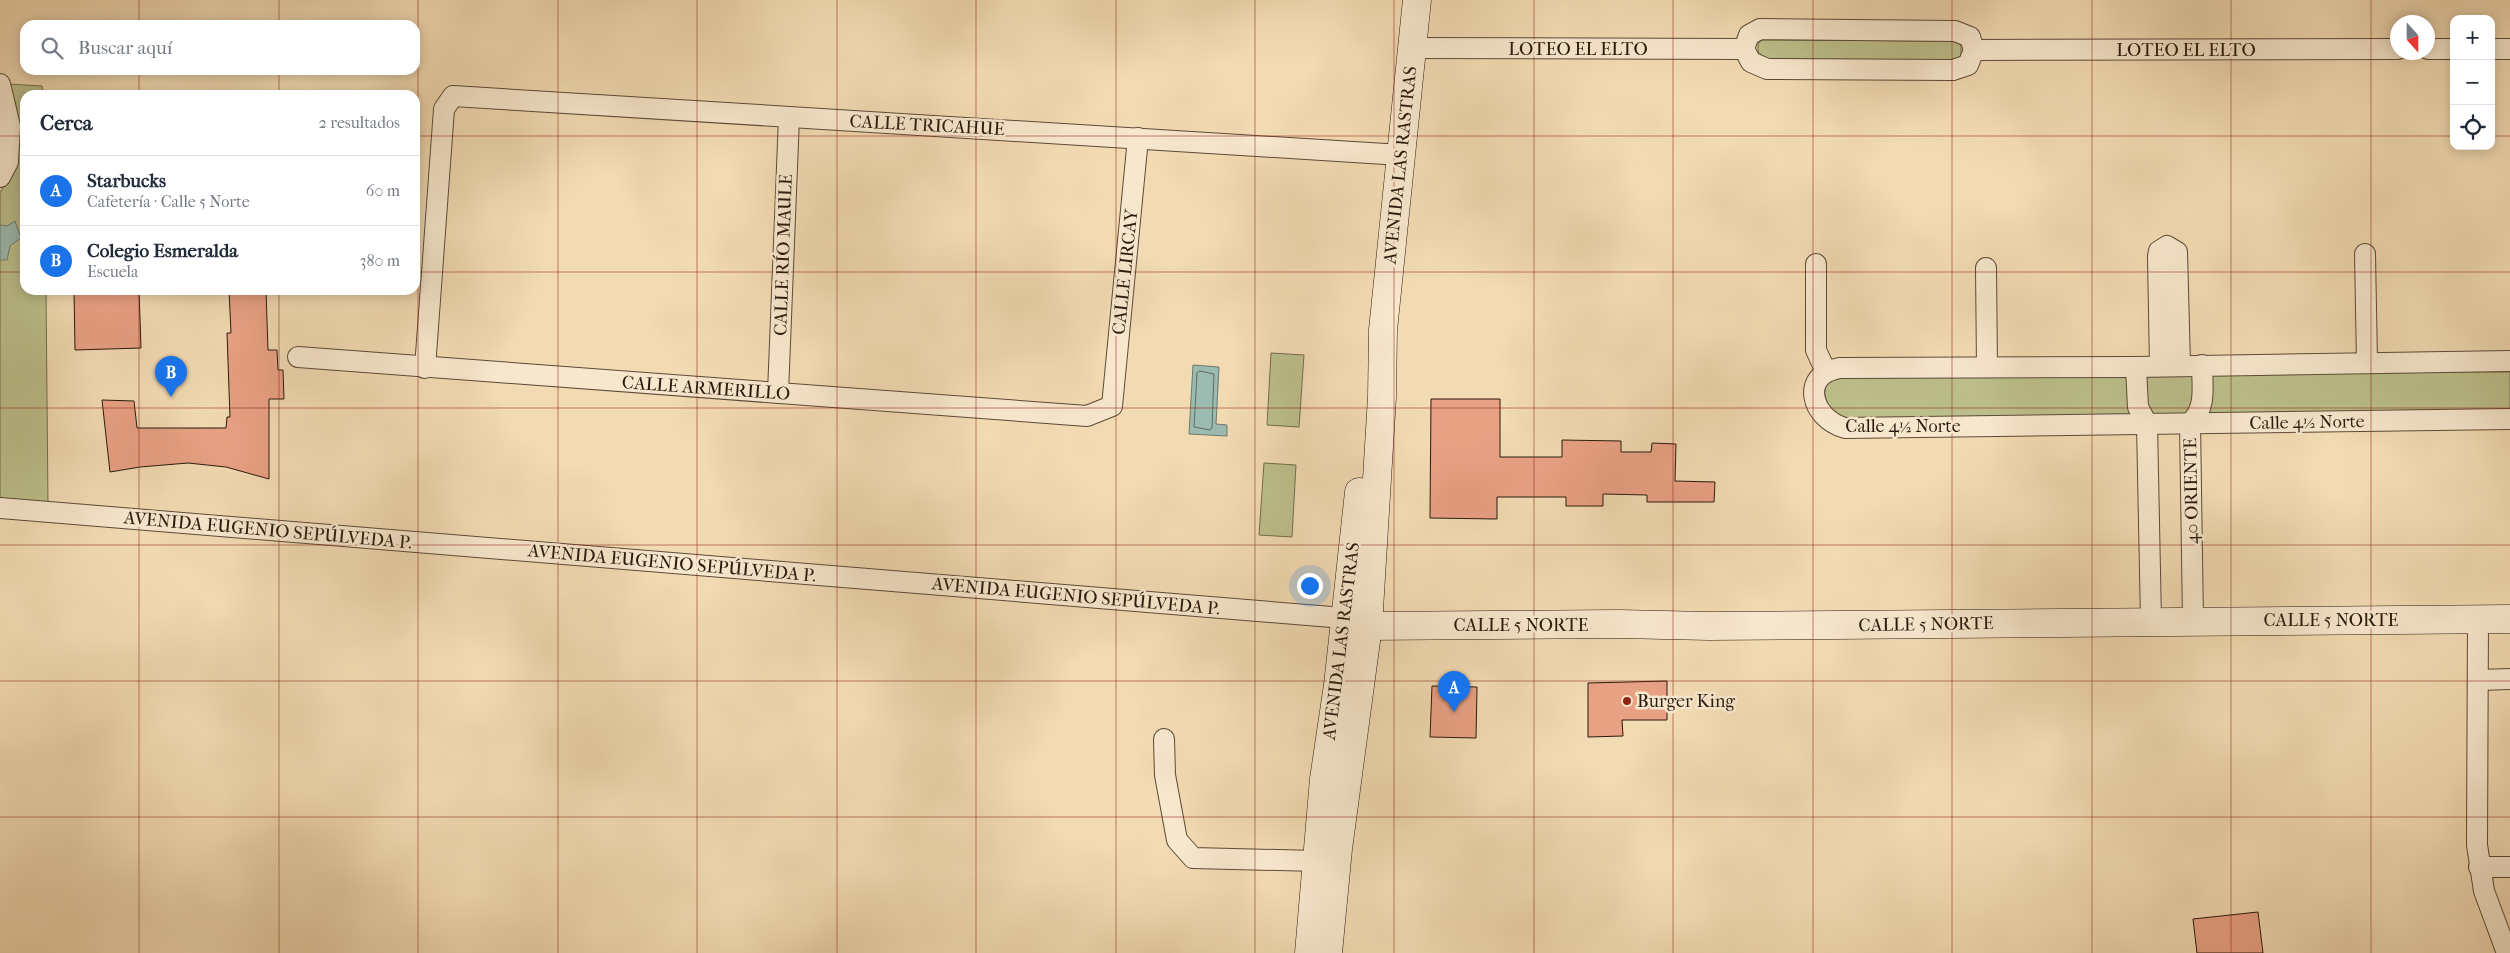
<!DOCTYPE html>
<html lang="es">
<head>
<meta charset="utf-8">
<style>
  :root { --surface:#fff; --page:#f6f6f7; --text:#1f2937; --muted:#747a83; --line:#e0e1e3; --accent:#1a73e8 }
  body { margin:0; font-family:"IM FELL French Canon",serif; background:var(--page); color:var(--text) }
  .controls { position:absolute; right:15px; top:15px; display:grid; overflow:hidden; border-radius:10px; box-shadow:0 2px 12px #0003 }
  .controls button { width:45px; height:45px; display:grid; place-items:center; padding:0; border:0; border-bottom:1px solid var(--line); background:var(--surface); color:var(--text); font:25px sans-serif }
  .compass { position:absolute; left:2390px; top:15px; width:45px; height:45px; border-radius:50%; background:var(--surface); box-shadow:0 2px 12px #0003; rotate:159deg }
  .you { position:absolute; left:1309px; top:585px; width:18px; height:18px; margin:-12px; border:4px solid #fff; border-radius:50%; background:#1a73e8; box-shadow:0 0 0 8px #1a73e833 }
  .badge { display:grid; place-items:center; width:32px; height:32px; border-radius:50%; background:var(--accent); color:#fff; font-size:16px; font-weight:700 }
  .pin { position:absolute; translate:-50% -41px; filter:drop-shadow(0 1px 2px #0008) }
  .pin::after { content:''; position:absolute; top:26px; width:18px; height:15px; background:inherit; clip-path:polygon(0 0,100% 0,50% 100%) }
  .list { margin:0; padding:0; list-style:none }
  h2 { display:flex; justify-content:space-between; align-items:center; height:65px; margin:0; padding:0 20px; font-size:21px }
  h2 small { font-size:16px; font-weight:400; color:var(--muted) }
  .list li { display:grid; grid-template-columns:32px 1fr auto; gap:15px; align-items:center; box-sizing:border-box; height:70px; padding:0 20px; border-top:1px solid var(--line) }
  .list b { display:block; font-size:19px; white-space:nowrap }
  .list p { margin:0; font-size:16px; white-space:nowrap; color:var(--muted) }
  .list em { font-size:16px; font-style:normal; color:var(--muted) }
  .icon { flex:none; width:28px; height:28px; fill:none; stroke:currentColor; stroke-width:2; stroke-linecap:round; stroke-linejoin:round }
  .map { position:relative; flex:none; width:2510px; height:953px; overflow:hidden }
  .search { position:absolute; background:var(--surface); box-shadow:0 2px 12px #0003; left:20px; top:20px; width:400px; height:55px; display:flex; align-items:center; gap:12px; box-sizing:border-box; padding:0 18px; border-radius:15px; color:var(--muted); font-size:19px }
  .panel { position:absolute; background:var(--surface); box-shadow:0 2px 12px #0003; left:20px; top:90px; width:400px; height:205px; border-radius:15px }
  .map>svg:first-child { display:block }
  .green { fill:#bcbf8b; stroke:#736c4c }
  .water { fill:#9bbab0; stroke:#6e7a6f }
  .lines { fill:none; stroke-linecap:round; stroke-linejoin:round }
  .shore { stroke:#626a5e; stroke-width:1 }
  .building { fill:#e9a184; stroke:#2a1a0d }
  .street-casing { stroke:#5c4a36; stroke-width:22 }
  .secondary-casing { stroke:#2a1a0d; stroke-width:29 }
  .street { stroke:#f7e7cd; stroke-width:20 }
  .secondary { stroke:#f7e7cd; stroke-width:28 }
  .grid { fill:none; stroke:#8f2418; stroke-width:1; stroke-opacity:0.55 }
  .poi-dot { fill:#8f2418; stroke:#f7e7cd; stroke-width:2 }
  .labels { text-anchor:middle; stroke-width:5; stroke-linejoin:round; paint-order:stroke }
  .street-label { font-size:18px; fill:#2a1a0d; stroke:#f7e7cd }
  .poi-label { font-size:18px; fill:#2a1a0d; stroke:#f7e7cd; text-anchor:start }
</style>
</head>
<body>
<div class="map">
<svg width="2510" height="953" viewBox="0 0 2510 953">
  <rect width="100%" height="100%" fill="#f2dab2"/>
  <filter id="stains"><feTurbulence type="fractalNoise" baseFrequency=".004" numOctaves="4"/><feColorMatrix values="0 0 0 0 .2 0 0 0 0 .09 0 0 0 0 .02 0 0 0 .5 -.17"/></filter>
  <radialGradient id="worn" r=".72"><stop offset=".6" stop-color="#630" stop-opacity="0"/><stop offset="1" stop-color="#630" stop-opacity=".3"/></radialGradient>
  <g class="green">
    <path d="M1762 40 1954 41 1961 45V56L1954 60 1767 59 1758 52V44Z"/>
    <path d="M8 84 42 86 43 95H25V290H46L48 505 0 502V193L14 166Z"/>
    <path d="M1271 353 1304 355 1299 427 1267 425Z"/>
    <path d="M2200 371 2510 372V411L1856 419 1837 416C1827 404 1818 391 1832 378Z"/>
    <path d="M1264 463 1296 465 1292 537 1259 535Z"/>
  </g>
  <g class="water">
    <path d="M15 221 21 238 10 246 7 260H0V225L7 226Z"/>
    <path d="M1193 365 1219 367 1216 424 1227 425V436L1189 434Z"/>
  </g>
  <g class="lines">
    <path class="shore" d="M1200 371 1214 374 1212 428 1210 430 1194 427 1197 373Z"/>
  </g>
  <g class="building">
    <path d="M74 290H139L141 348 75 350Z"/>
    <path d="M229 290H266L268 350H277L278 370H283L284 399H269V479L226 467 188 463 140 467 110 472 102 400 134 401 137 428H226L227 417H230L227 333H231Z"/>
    <path d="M1431 399H1500V457H1562V440L1621 441V452H1651L1652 443 1676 444 1675 481 1715 482 1714 502H1647V495L1603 494V506H1566V497H1497V519L1430 518Z"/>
    <path d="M1667 681V720H1622L1623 736 1588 737V683Z"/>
    <path d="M1432 686 1477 687 1476 738 1430 737Z"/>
    <path d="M2258 912 2263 953H2197L2193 919Z"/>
  </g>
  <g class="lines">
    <defs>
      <g id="street">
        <path d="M1760 29 1955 31 1970 37 1974 50 1968 65 1953 70 1767 69 1751 62 1744 49 1749 35Z"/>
        <path d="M1412 48 1744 49"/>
        <path d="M2428 49H2454"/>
        <path d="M2491 49H2510"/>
        <path d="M1974 50 2398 49"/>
        <path d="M0 84 10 126 8 162 0 177"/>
        <path d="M2365 254 2367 362"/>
        <path d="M1816 264V350L1826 372"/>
        <path d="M1986 268 1987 367"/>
        <path d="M298 357 1087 416 1112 406 1138 138"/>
        <path d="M2510 361 2136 367 1840 368C1800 374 1810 418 1845 428L2510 419"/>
        <path d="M2160 366 2158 256 2159 251 2167 246 2177 252 2180 365"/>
        <path d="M2136 367 2138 407 2147 424 2151 621"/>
        <path d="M425 368 444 109 453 96 1401 155"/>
        <path d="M778 393 789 117"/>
        <path d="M0 508 1344 618"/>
        <path d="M2478 619 2477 845 2484 891 2507 953"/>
        <path d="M2193 621 2190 423C2207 408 2202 386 2202 365"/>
        <path d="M2478 680 2510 679"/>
        <path d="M1164 739 1165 775 1177 840 1193 858 1317 861"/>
        <path d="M2479 867H2510"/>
      </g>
      <g id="secondary">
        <path d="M1344 618 1368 626 1619 624 1709 626 2510 619"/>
        <path d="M1309 953 1324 779 1338 685 1359 492"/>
        <path d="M1328 953 1338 849 1368 626 1382 397 1383 330 1417 0"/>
      </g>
    </defs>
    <use href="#street" class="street-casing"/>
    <use href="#secondary" class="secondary-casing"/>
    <use href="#street" class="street"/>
    <use href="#secondary" class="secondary"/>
  </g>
  <path class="grid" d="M139 0V25M279 0V25M418 0V953M558 0V953M697 0V953M837 0V953M976 0V953M1116 0V953M1255 0V953M1394 0V953M1534 0V953M1673 0V953M1813 0V953M1952 0V953M2092 0V953M2231 0V953M2371 0V953M139 70V95M279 70V95M0 136H25M415 136H2454M2491 136H2510M0 272H25M415 272H2510M139 290V953M279 290V953M0 408H2510M0 545H2510M0 681H2510M0 817H2510"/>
  <circle class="poi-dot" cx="1627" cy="701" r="5"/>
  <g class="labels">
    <g class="street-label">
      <text x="1578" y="55">LOTEO EL ELTO</text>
      <text x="2186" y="56">LOTEO EL ELTO</text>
      <text transform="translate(927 125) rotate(3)" y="6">CALLE TRICAHUE</text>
      <text transform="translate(1400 165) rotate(-84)" y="6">AVENIDA LAS RASTRAS</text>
      <text transform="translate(783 255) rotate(-88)" y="6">CALLE RÍO MAULE</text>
      <text transform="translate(1125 272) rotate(-84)" y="6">CALLE LIRCAY</text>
      <text transform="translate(706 388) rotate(4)" y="6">CALLE ARMERILLO</text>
      <text transform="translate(2307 422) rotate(-1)" y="6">Calle 4½ Norte</text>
      <text x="1903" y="432">Calle 4½ Norte</text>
      <text transform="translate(2191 491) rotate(-91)" y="6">40 ORIENTE</text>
      <text transform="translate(268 530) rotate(5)" y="6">AVENIDA EUGENIO SEPÚLVEDA P.</text>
      <text transform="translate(672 563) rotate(5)" y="6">AVENIDA EUGENIO SEPÚLVEDA P.</text>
      <text transform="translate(1076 596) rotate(5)" y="6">AVENIDA EUGENIO SEPÚLVEDA P.</text>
      <text x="2331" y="626">CALLE 5 NORTE</text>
      <text transform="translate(1926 624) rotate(-1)" y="6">CALLE 5 NORTE</text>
      <text x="1521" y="631">CALLE 5 NORTE</text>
      <text transform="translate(1341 641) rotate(-83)" y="6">AVENIDA LAS RASTRAS</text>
    </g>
    <g class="poi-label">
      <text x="1637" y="707">Burger King</text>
    </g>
  </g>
  <rect width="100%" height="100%" filter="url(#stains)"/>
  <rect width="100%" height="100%" fill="url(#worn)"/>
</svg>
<div class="controls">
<button>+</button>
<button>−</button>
<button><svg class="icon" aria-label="locate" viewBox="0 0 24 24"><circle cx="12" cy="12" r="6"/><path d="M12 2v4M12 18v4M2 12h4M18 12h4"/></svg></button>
</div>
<svg class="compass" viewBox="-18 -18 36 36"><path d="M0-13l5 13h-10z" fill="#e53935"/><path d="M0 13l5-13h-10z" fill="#747a83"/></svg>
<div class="you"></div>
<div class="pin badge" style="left:1454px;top:712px">A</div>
<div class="pin badge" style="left:171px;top:397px">B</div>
<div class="search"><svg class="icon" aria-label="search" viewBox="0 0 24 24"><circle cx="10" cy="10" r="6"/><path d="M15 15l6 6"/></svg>Buscar aquí</div>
<section class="panel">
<h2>Cerca<small>2 resultados</small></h2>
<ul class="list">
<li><span class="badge">A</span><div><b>Starbucks</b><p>Cafetería · Calle 5 Norte</p></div><em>60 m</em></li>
<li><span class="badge">B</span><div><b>Colegio Esmeralda</b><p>Escuela</p></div><em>380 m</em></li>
</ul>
</section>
</div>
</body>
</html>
